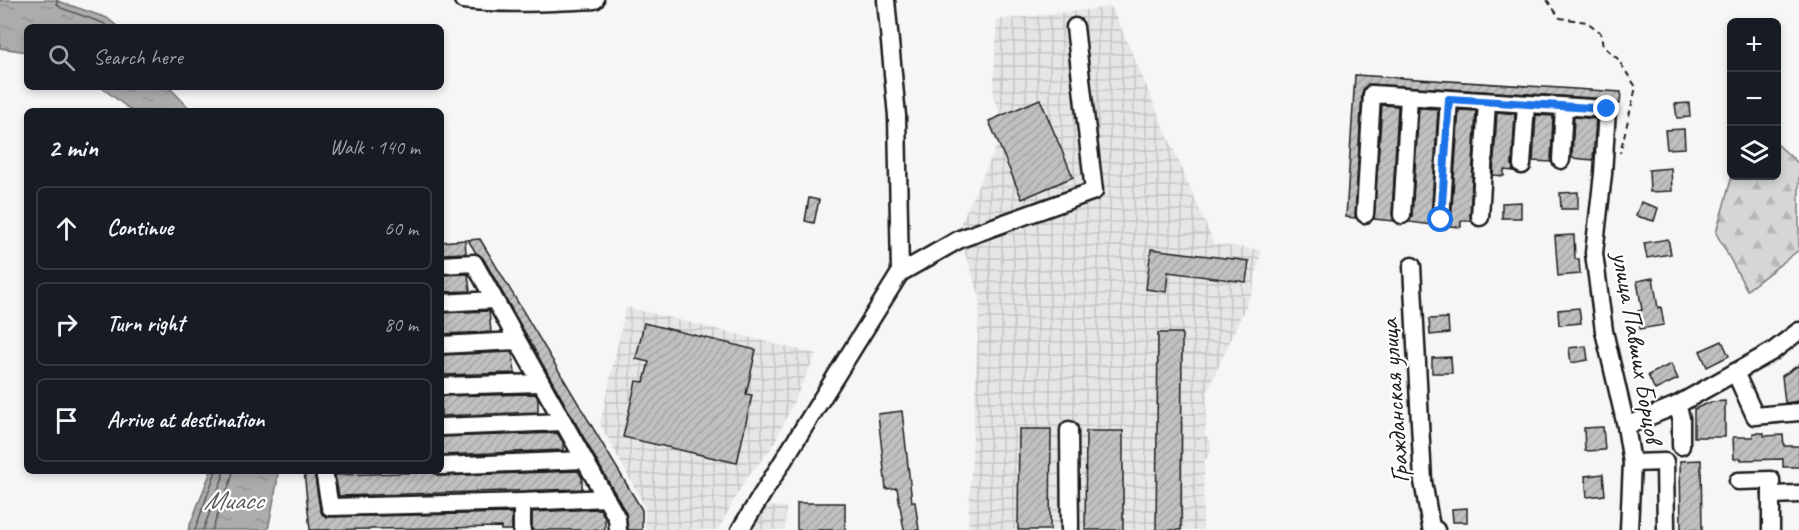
<!DOCTYPE html>
<html lang="en">
<head>
<meta charset="utf-8">
<style>
  :root { --surface:#171b24; --page:#20242c; --text:#f1f3f6; --muted:#9ea1a6; --line:#363941 }
  body { margin:0; font-family:Caveat,sans-serif; background:var(--page); color:var(--text) }
  .controls { position:absolute; right:18px; top:18px; display:grid; overflow:hidden; border-radius:9px; box-shadow:0 3px 9px #0003 }
  .controls button { width:54px; height:54px; display:grid; place-items:center; padding:0; border:0; border-bottom:2px solid var(--line); background:var(--surface); color:var(--text); font:30px sans-serif }
  .stop { position:absolute; width:18px; height:18px; margin:-14px; border:4px solid #1a73e8; border-radius:50%; background:#fff }
  .stop.end { background:#1a73e8; border-color:#fff; box-shadow:0 2px 6px #0008 }
  .list { margin:0; padding:0; list-style:none }
  h2 { display:flex; justify-content:space-between; align-items:center; height:78px; margin:0; padding:0 24px; font-size:26px }
  h2 small { font-size:20px; font-weight:400; color:var(--muted) }
  .list li { display:grid; grid-template-columns:39px 1fr auto; gap:18px; align-items:center; box-sizing:border-box; height:84px; margin:0 12px 12px; padding:0 12px; border:2px solid var(--line); border-radius:9px }
  .list b { display:block; font-size:22px; white-space:nowrap }
  .list em { font-size:20px; font-style:normal; color:var(--muted) }
  .icon { flex:none; width:33px; height:33px; fill:none; stroke:currentColor; stroke-width:2; stroke-linecap:round; stroke-linejoin:round }
  .map { position:relative; flex:none; width:1799px; height:530px; overflow:hidden }
  .search { position:absolute; background:var(--surface); box-shadow:0 3px 9px #0003; left:24px; top:24px; width:420px; height:66px; display:flex; align-items:center; gap:15px; box-sizing:border-box; padding:0 21px; border-radius:9px; color:var(--muted); font-size:22px }
  .panel { position:absolute; background:var(--surface); box-shadow:0 3px 9px #0003; left:24px; top:108px; width:420px; height:366px; border-radius:9px }
  .map>svg:first-child { display:block }
  .industrial { fill:url(#industrial-grid) }
  .forest { fill:url(#forest-firs); stroke:#797979; stroke-width:1.5 }
  .water { fill:url(#water-ripples); stroke:#727272; stroke-width:1.5 }
  .lines { fill:none; stroke-linecap:round; stroke-linejoin:round }
  .shore { stroke:#565656; stroke-width:1.5 }
  .building { fill:url(#building-hatch); stroke:#1c1c1c; stroke-width:1.5 }
  .minor-casing { stroke:#1c1c1c; stroke-width:21 }
  .path { stroke:#1c1c1c; stroke-width:2; stroke-dasharray:6 4.5; stroke-linecap:butt }
  .minor { stroke:#fff; stroke-width:16 }
  .route { stroke:#1a73e8; stroke-width:8 }
  .labels { text-anchor:middle; stroke-width:4.5; stroke-linejoin:round; paint-order:stroke }
  .street-label { font-size:26px; fill:#1c1c1c; stroke:#fff }
  .water-label { font-size:27px; font-style:italic; fill:#5d5d5d; stroke:#fff }
</style>
</head>
<body>
<div class="map">
<svg width="1799" height="530" viewBox="0 0 1799 530">
  <defs>
    <pattern id="industrial-grid" width="8" height="8" patternUnits="userSpaceOnUse" patternTransform="scale(1.5)"><rect width="8" height="8" fill="#e6e6e6"/><path d="M0 4h8M4 0v8" fill="none" stroke="#c5c5c5"/></pattern>
    <pattern id="forest-firs" width="22" height="20" patternUnits="userSpaceOnUse" patternTransform="scale(1.5)"><rect width="22" height="20" fill="#d6d6d6"/><path d="M5 1l3.5 6h-7zM16 11l3.5 6h-7z" fill="#b7b7b7"/></pattern>
    <pattern id="water-ripples" width="26" height="14" patternUnits="userSpaceOnUse" patternTransform="scale(1.5)"><rect width="26" height="14" fill="#acacac"/><path d="M2 4q2-2 4 0t4 0M15 11q2-2 4 0t4 0" fill="none" stroke="#939393"/></pattern>
    <pattern id="building-hatch" width="6" height="6" patternUnits="userSpaceOnUse" patternTransform="scale(1.5)"><rect width="6" height="6" fill="#c0c0c0"/><path d="M-1 1l2-2M0 6l6-6M5 7l2-2" fill="none" stroke="#a4a4a4"/></pattern>
  </defs>
  <rect width="100%" height="100%" fill="#f6f6f6"/>
  <filter id="ink" filterUnits="userSpaceOnUse"><feTurbulence type="fractalNoise" baseFrequency=".0167" numOctaves="2"/><feDisplacementMap in="SourceGraphic" scale="12" xChannelSelector="R" yChannelSelector="G"/><feConvolveMatrix kernelMatrix="1 2 1 2 8 2 1 2 1" color-interpolation-filters="sRGB"/></filter>
  <g filter="url(#ink)">
    <g class="industrial">
      <path d="M1112 7 1211 236 1213 244 1261 250 1253 290 1207 392 1205 435 1211 442 1210 453 1204 462 1203 530H968L980 297 957 231 997 145 988 121 1001 114 993 98 997 20Z"/>
      <path d="M626 307 816 354 772 448 746 478 718 530H645V507L600 424Z"/>
      <path d="M763 506 786 507 785 530H748Z"/>
    </g>
    <path class="forest" d="M1777 144 1799 164V250L1747 290 1716 233 1732 176H1776Z"/>
    <g class="water">
      <path d="M0 0H55L107 18 118 27H27V52L0 48Z"/>
      <path d="M101 87H169L192 111H132Z"/>
      <path d="M211 471H278L277 483 268 530H188Z"/>
    </g>
    <g class="lines">
      <g class="shore">
        <path d="M57 0V4L61 8 103 23 108 27"/>
        <path d="M195 530 216 471"/>
        <path d="M203 530 223 477V471"/>
        <path d="M212 530 231 480 233 471"/>
      </g>
    </g>
    <g class="building">
      <path d="M1355 75 1621 92 1620 104 1616 103 1608 99 1368 84 1364 88 1362 93 1355 218 1346 217Z"/>
      <path d="M1040 99 1073 177 1022 199 989 121Z"/>
      <path d="M1689 103 1690 117 1677 118 1675 104Z"/>
      <path d="M1382 105 1398 106 1392 214 1394 221 1374 219Z"/>
      <path d="M1419 108 1438 109 1431 219 1432 225 1409 222 1412 216Z"/>
      <path d="M1459 110 1476 111 1470 216 1471 221H1461V227L1449 226 1451 221Z"/>
      <path d="M1497 112 1515 114 1512 164 1513 171 1504 170V176L1493 175Z"/>
      <path d="M1536 115 1553 116 1551 162 1533 161Z"/>
      <path d="M1574 117 1596 119 1593 160 1572 158Z"/>
      <path d="M1684 129 1685 148 1667 149 1665 130Z"/>
      <path d="M1671 168 1672 191 1650 192 1649 170Z"/>
      <path d="M1578 192V209H1561L1560 193Z"/>
      <path d="M809 198 819 200 814 223 805 221Z"/>
      <path d="M1521 202V218H1502V203Z"/>
      <path d="M1641 202 1658 208 1654 221 1636 216Z"/>
      <path d="M1574 235 1575 259H1579L1580 274 1558 276 1555 236Z"/>
      <path d="M480 239 642 510V530H628L626 513 483 258 476 253 468 240Z"/>
      <path d="M1668 239 1671 254 1647 258 1644 243Z"/>
      <path d="M465 240 466 253 441 254V242Z"/>
      <path d="M1151 249 1249 261 1246 282 1168 272 1166 292 1146 289Z"/>
      <path d="M468 274 470 291 441 292V275Z"/>
      <path d="M1653 278 1658 308 1661 307 1664 325 1640 329 1638 311 1642 310 1637 281Z"/>
      <path d="M1579 308 1581 323 1559 325 1558 310Z"/>
      <path d="M489 311 491 332 441 334V313Z"/>
      <path d="M1448 318 1449 333 1430 335 1429 319Z"/>
      <path d="M644 323 756 350 746 394 752 395 737 463 623 437 636 381 644 382 649 362 636 359Z"/>
      <path d="M1158 333H1182L1181 530H1156Z"/>
      <path d="M1722 341 1729 356 1707 367 1700 351Z"/>
      <path d="M1586 346 1588 360 1571 363 1569 348Z"/>
      <path d="M512 352 515 373 441 375V355Z"/>
      <path d="M1451 357 1452 373H1432V358Z"/>
      <path d="M1671 364 1678 379 1655 390 1648 375Z"/>
      <path d="M1799 365V401L1785 403 1782 376Z"/>
      <path d="M535 394 538 398V412L441 416V396Z"/>
      <path d="M1725 401V437H1694V409L1711 402Z"/>
      <path d="M902 411 912 502H915L919 530H904L897 488 886 489 878 414Z"/>
      <path d="M1603 427 1605 450 1585 451 1584 428Z"/>
      <path d="M1019 429H1051L1050 530H1018Z"/>
      <path d="M1086 431H1123V530H1085Z"/>
      <path d="M557 433 563 442V450L441 455V437Z"/>
      <path d="M1753 433H1764V436L1783 435 1784 446H1799V467H1783V459L1741 460V458L1734 459 1733 437H1753Z"/>
      <path d="M1701 460 1702 530H1681L1680 461Z"/>
      <path d="M304 471H314L320 509 322 514 326 517 512 513V530H501V527L310 530Z"/>
      <path d="M578 471 582 478V489L339 496 335 475 433 472 441 476Z"/>
      <path d="M1603 474 1605 495 1587 497 1585 476Z"/>
      <rect x="797" y="503" width="48" height="27"/>
      <path d="M1467 508V522H1453L1452 509Z"/>
      <path d="M600 509 605 518V530H532V512Z"/>
    </g>
    <g class="lines">
      <defs>
        <g id="minor">
          <path d="M463 0C507 5 551 2 595 0"/>
          <path d="M1561 160 1564 107"/>
          <path d="M1522 165 1526 104"/>
          <path d="M1365 214 1372 94 1607 109 1603 174 1594 253 1604 331 1626 426 1632 463 1629 530"/>
          <path d="M1402 215 1409 97"/>
          <path d="M1480 217 1487 102"/>
          <path d="M1441 220 1449 99"/>
          <path d="M441 265 474 263 617 518 618 530"/>
          <path d="M1412 266 1423 481 1431 527 1436 530"/>
          <path d="M900 273 960 239 1094 191 1075 27"/>
          <path d="M441 303 494 300"/>
          <path d="M441 345 517 341"/>
          <path d="M1735 372 1755 416 1799 412"/>
          <path d="M441 386 540 383"/>
          <path d="M1677 405 1773 351 1799 331"/>
          <path d="M1626 426 1677 405 1681 418V446"/>
          <path d="M441 427 563 422"/>
          <path d="M1069 430 1070 530"/>
          <path d="M1632 463 1665 462 1666 530"/>
          <path d="M441 466 584 460"/>
          <path d="M324 471 330 507 522 502"/>
          <path d="M1738 481 1771 480V530"/>
          <path d="M1771 495 1799 494"/>
          <path d="M522 530V502L606 498"/>
          <path d="M740 530 900 273 897 116 886 0"/>
        </g>
      </defs>
      <use href="#minor" class="minor-casing"/>
      <path class="path" d="M1547 0 1560 18 1587 22 1600 32 1603 46 1617 58 1636 87 1620 153"/>
      <use href="#minor" class="minor"/>
    </g>
  </g>
  <g class="lines" filter="url(#ink)">
    <path class="route" d="M1441 220 1449 99 1607 109"/>
  </g>
  <g class="labels">
    <g class="street-label">
      <text transform="translate(1638 347) rotate(80)" y="9">улица Павших Борцов</text>
      <text transform="translate(1394 401) rotate(-94)" y="9">Гражданская улица</text>
    </g>
    <g class="water-label">
      <text x="233" y="509">Миасс</text>
    </g>
  </g>
</svg>
<div class="controls">
<button>+</button>
<button>−</button>
<button><svg class="icon" aria-label="layers" viewBox="0 0 24 24"><path d="M12 4l9 5-9 5-9-5zM3 14l9 5 9-5"/></svg></button>
</div>
<div class="stop" style="left:1441px;top:220px"></div>
<div class="stop end" style="left:1607px;top:109px"></div>
<div class="search"><svg class="icon" aria-label="search" viewBox="0 0 24 24"><circle cx="10" cy="10" r="6"/><path d="M15 15l6 6"/></svg>Search here</div>
<section class="panel">
<h2>2 min<small>Walk · 140 m</small></h2>
<ul class="list">
<li><svg class="icon" aria-label="ahead" viewBox="0 0 24 24"><path d="M12 20V5M6 11l6-6 6 6"/></svg><div><b>Continue</b></div><em>60 m</em></li>
<li><svg class="icon" aria-label="right" viewBox="0 0 24 24"><path d="M7 20v-9h11M14 6l5 5-5 5"/></svg><div><b>Turn right</b></div><em>80 m</em></li>
<li><svg class="icon" aria-label="arrive" viewBox="0 0 24 24"><path d="M6 21V4h12l-3 4 3 4H6"/></svg><div><b>Arrive at destination</b></div></li>
</ul>
</section>
</div>
</body>
</html>
